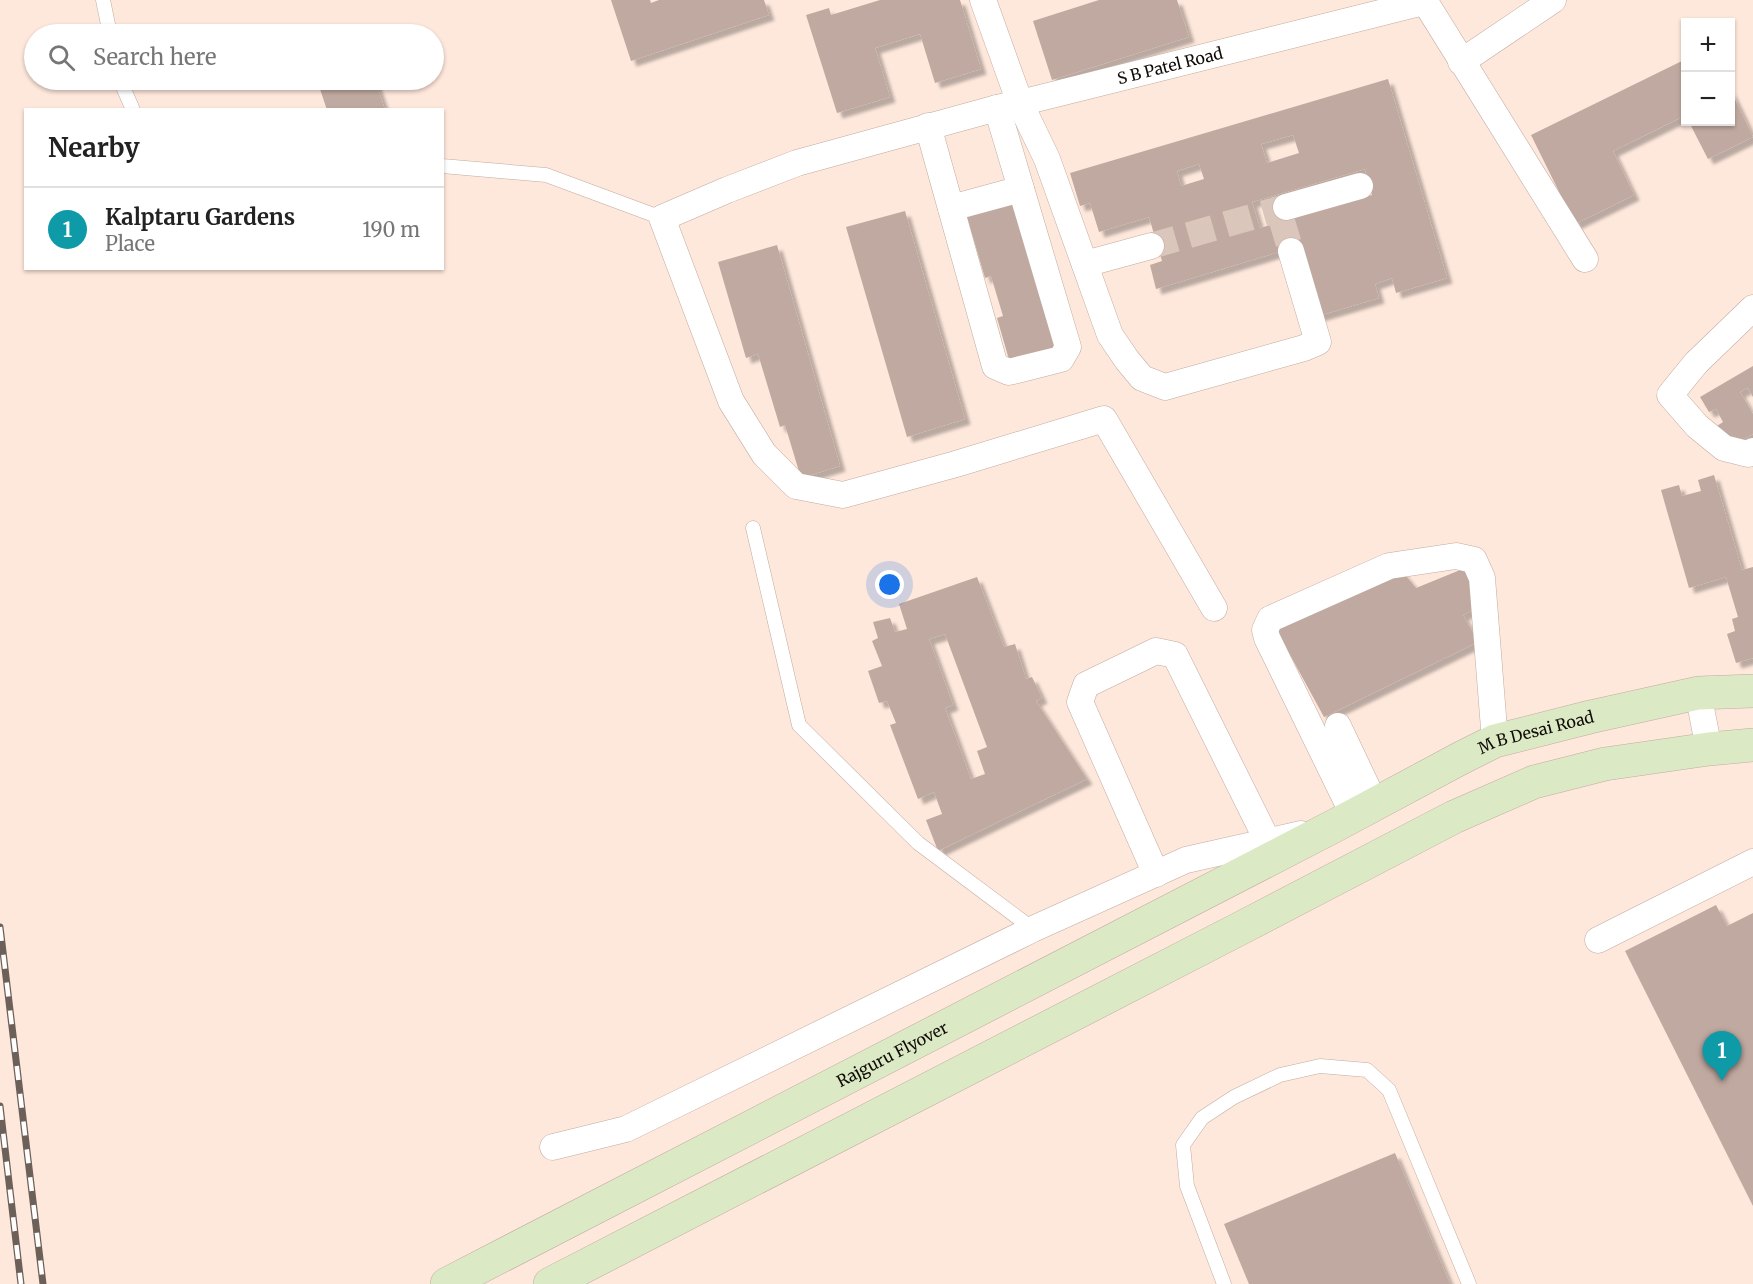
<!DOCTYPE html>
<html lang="en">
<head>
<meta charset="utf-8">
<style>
  :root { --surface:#fff; --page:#f6f6f6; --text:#222; --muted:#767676; --line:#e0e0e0; --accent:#bb4dac }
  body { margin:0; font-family:Merriweather,serif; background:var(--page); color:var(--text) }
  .controls { position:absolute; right:18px; top:18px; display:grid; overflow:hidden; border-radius:0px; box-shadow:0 2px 4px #0004 }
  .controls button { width:54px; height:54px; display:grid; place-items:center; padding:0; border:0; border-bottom:2px solid var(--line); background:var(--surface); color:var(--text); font:30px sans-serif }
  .you { position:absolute; left:890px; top:585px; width:21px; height:21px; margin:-15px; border:4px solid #fff; border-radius:50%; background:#1a73e8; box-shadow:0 0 0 9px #1a73e833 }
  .badge { display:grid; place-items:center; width:39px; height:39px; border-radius:50%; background:var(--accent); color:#fff; font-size:20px; font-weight:700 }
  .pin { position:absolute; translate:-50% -50px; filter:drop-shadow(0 2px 3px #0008) }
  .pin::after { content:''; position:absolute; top:32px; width:21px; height:18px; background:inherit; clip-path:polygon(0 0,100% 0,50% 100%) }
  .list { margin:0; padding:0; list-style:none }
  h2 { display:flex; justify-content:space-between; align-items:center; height:78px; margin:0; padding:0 24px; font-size:26px }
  h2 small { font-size:20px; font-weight:400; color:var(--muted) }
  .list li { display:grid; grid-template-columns:39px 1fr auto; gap:18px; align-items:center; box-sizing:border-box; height:84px; padding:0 24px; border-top:2px solid var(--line) }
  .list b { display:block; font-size:22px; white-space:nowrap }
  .list p { margin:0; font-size:20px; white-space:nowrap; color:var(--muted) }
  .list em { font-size:20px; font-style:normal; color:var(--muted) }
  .icon { flex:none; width:33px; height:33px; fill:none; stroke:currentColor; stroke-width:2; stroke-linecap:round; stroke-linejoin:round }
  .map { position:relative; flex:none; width:1753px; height:1284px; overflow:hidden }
  .search { position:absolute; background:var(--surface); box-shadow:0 2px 4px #0004; left:24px; top:24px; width:420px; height:66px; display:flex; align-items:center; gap:15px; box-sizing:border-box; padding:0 21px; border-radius:33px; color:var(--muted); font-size:22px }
  .panel { position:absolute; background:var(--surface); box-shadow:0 2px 4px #0004; left:24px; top:108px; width:420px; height:162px; border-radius:0px }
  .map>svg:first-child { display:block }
  .building { fill:#c0a9a0; fill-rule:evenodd; filter:url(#shadow) }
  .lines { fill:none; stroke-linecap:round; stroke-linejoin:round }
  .street-tunnel { stroke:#dac6bb; stroke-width:26; stroke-dasharray:26 13; stroke-linecap:butt }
  .lane-casing { stroke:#c1aca0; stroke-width:15 }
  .street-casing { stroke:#c1aca0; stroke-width:27 }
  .secondary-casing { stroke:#c1aca0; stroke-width:34 }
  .lane { stroke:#fff; stroke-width:14 }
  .street { stroke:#fff; stroke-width:26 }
  .secondary { stroke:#dbe9c5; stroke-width:33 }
  .rail-casing { stroke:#6d6059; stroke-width:7 }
  .rail { stroke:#fff; stroke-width:4.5; stroke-dasharray:14; stroke-linecap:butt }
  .labels { text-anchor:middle; stroke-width:4.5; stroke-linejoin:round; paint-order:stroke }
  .street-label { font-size:16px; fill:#100a06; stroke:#fff }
</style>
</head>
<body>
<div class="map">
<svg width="1753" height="1284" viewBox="0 0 1753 1284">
  <defs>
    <filter id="shadow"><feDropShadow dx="5.5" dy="5.5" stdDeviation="1.5" flood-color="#0004"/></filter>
  </defs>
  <rect width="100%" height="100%" fill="#fee7db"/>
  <g class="building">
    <path d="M611 0H650L651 3 659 0H764L769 15 631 61Z"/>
    <path d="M880 0H960L981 69 935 83 920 34 875 48 890 97 837 113 806 15 829 8 831 15Z"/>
    <path d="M1099 0H1177L1189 37 1052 80 1033 21Z"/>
    <path d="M1686 59V115L1613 151 1634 195 1575 224 1531 135Z"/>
    <path d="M1388 79 1447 278 1396 293 1392 278 1375 284 1379 298 1315 317 1295 247 1156 289 1150 265 1162 261 1149 217 1099 232 1090 203 1080 206 1070 173ZM1293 135 1299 153 1267 163 1261 144ZM1199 164 1204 179 1181 186 1177 171ZM1365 169 1372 195 1260 228 1252 202Z"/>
    <path d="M317 80H375L385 110H327Z"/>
    <path d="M1730 89 1753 137 1708 159 1689 122H1730Z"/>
    <path d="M1013 203 1055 350 1010 363 997 318 1003 316 991 276 985 278 967 217Z"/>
    <path d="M905 211 965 419 907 437 846 227Z"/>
    <path d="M777 245 840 466 801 478 785 425 780 427 758 354 746 358 718 262Z"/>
    <path d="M1753 366V397L1748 388 1740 392 1753 414V434L1730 447 1717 426 1723 422 1716 409 1709 412 1700 397Z"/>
    <path d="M1714 475 1742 570 1753 567V658L1736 663 1727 634 1735 631 1732 619 1738 617 1726 577 1689 588 1661 490 1679 485 1682 496 1701 491 1698 480Z"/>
    <path d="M1470 566 1481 606 1463 615 1478 642 1324 717 1276 629 1402 571 1416 588Z"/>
    <path d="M977 577 1004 647 1015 644 1026 679 1032 677 1042 698 1036 701 1087 779 938 851 926 820 942 814 934 792 918 799 890 725 896 723 887 701 879 703 868 671 882 666 872 641 878 638 873 622 890 618 895 632 907 629 899 604ZM945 634 987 747 977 751 985 774 971 779 945 708 953 705 929 639Z"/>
    <path d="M1716 905 1727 926 1753 913V1206L1625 951Z"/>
    <path d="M1395 1153 1450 1284H1249L1224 1224Z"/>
  </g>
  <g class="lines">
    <g class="street-tunnel">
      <path d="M1281 218 1291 251"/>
      <path d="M1151 246 1286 207"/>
    </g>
    <defs>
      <g id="lane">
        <path d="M103 0 110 34"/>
        <path d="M120 80 133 110"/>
        <path d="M442 166 546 175 662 218"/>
        <path d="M753 528 799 725 918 843 1033 929"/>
        <path d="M1224 1284 1187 1186 1183 1145 1202 1118 1234 1097 1280 1075 1320 1066 1367 1070 1389 1090 1469 1284"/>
      </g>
      <g id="street">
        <path id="s1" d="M983 0 1020 103 1424 2"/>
        <path d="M1424 0 1585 259"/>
        <path d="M1461 62 1553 0"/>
        <path d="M928 126 995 366 1009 372 1061 359 1068 347 997 108"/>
        <path d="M1286 207 1360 186"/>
        <path d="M951 208 1021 189"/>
        <path d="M1085 264 1151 246"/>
        <path d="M1753 308 1696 363 1670 395 1697 426 1724 448 1748 454 1753 451"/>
        <path d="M1214 608 1104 419 956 464 843 495 796 486 764 454 731 401 662 218 727 190 797 163 997 108 1020 103 1047 159 1110 335 1127 360 1142 378 1165 387 1304 348 1318 342 1291 251"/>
        <path d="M1698 693 1709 749"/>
        <path d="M1338 726 1375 804"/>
        <path d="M1354 816 1267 638 1265 630 1270 619 1389 566 1456 556 1474 560 1482 578 1495 741"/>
        <path d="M1156 874 1080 702 1086 685 1156 651 1175 655 1268 842"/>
        <path d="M1598 940 1753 862"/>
        <path d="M553 1147 626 1129 1033 929 1186 860 1301 834"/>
      </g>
      <g id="secondary">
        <path id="s2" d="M447 1284 1336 825 1461 758 1495 741 1590 717 1698 693 1753 691"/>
        <path d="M550 1284 1241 928 1454 817 1534 782 1605 764 1709 749 1753 745"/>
      </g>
    </defs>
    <use href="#lane" class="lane-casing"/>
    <use href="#street" class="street-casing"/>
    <use href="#secondary" class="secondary-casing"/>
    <use href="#lane" class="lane"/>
    <use href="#street" class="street"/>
    <use href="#secondary" class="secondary"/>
    <defs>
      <g id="rail">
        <path d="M0 927 43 1284"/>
        <path d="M0 1106 21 1284"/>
      </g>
    </defs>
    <use href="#rail" class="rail-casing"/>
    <use href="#rail" class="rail"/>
  </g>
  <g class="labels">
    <g class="street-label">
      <text dy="6" stroke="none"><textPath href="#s1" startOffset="264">S B Patel Road</textPath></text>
      <text dy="6" stroke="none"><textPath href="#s2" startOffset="1222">M B Desai Road</textPath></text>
      <text dy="6" stroke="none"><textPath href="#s2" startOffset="501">Rajguru Flyover</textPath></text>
    </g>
  </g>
</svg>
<div class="controls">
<button>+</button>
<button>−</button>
</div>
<div class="you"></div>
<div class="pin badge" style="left:1722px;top:1081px;background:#0f9aa8">1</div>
<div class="search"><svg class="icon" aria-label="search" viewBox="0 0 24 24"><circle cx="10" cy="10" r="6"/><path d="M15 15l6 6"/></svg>Search here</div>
<section class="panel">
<h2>Nearby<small></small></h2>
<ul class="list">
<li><span class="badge" style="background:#0f9aa8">1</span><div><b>Kalptaru Gardens</b><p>Place</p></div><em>190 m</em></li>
</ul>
</section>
</div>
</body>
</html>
